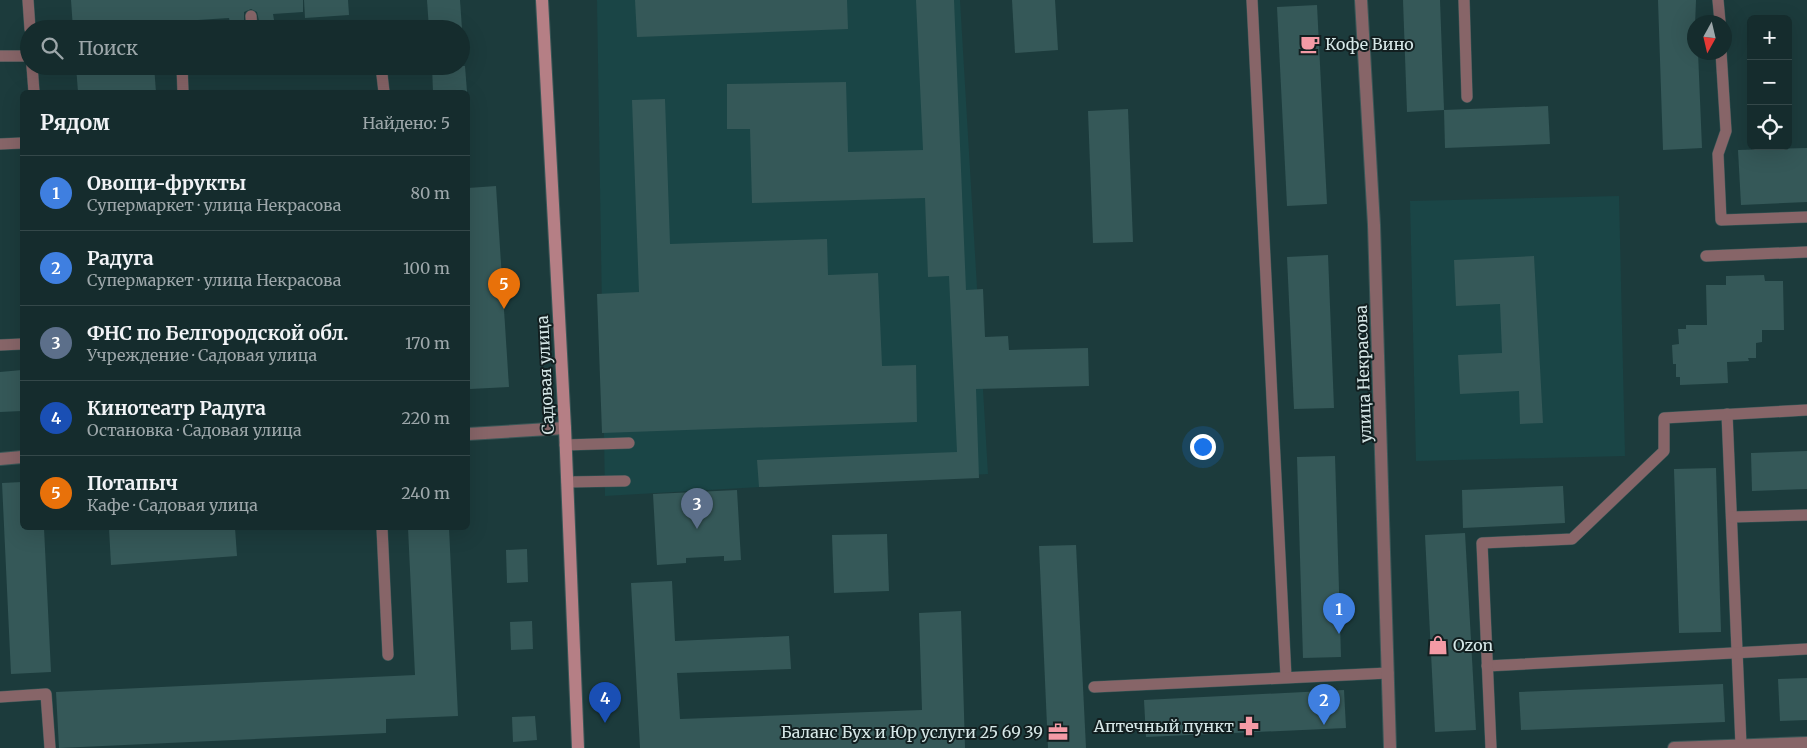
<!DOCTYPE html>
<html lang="ru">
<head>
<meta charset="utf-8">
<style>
  :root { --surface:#152c2d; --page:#223839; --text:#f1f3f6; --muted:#9da7aa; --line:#344849; --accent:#8bbbb9 }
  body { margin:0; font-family:Merriweather,serif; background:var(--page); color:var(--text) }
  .controls { position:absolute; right:15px; top:15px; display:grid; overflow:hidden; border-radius:8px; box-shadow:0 5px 20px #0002 }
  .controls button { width:45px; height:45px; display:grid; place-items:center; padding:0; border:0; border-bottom:1px solid var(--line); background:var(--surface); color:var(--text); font:25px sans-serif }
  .compass { position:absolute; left:1687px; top:15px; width:45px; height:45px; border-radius:50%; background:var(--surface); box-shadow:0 5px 20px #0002; rotate:188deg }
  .you { position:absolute; left:1202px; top:446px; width:18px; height:18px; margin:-12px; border:4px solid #fff; border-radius:50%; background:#1a73e8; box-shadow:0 0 0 8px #1a73e833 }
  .badge { display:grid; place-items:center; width:32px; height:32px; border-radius:50%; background:var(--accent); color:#fff; font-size:16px; font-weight:700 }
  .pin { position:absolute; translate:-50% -41px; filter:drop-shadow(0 1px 2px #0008) }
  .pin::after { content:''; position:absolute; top:26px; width:18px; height:15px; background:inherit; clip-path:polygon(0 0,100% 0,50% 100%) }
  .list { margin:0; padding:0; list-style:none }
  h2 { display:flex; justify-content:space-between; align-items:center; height:65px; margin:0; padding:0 20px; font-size:21px }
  h2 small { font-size:16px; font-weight:400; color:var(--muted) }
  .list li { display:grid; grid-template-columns:32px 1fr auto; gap:15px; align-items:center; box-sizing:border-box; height:75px; padding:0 20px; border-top:1px solid var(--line) }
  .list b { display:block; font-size:19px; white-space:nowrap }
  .list p { margin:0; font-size:16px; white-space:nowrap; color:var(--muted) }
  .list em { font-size:16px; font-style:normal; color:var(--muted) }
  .icon { flex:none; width:28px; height:28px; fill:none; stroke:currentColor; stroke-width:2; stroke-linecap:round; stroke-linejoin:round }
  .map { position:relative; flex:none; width:1807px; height:748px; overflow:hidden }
  .search { position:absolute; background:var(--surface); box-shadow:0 5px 20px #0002; left:20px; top:20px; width:450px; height:55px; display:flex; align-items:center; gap:12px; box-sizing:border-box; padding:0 18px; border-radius:28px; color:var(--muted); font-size:19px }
  .panel { position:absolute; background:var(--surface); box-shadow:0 5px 20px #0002; left:20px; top:90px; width:450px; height:440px; border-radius:8px }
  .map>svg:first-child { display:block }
  .built { fill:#1a4546 }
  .building { fill:#355858 }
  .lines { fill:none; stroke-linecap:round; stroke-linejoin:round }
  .lane-casing { stroke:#3a5757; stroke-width:12 }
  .street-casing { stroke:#3a5757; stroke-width:14 }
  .secondary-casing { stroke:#3a5757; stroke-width:14 }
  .lane { stroke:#876568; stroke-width:11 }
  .street { stroke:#876568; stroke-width:12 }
  .secondary { stroke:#b57f85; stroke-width:12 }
  .labels { text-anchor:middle; stroke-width:4; stroke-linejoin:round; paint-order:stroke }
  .poi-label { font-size:16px; fill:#d6e7e7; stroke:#121f20; text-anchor:start }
  .street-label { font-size:16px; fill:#d6e7e7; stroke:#121f20 }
</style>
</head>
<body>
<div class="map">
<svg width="1807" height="748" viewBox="0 0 1807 748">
  <rect width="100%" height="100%" fill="#1c3b3c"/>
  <g class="built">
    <path d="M597 0H960L988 474 605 496Z"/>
    <path d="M1619 196 1625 456 1416 461 1410 201Z"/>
  </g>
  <g class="building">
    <path d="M71 0H303V12L273 14 274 20 259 21 257 12 251 9 244 12V22L230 23 229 18 198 20V26L176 29H73Z"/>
    <path d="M304 0H348L349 15 305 18Z"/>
    <path d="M427 0H460L462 29H429Z"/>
    <path d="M635 0H847L848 29 637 37Z"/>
    <path d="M916 0H954L966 290 983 289 985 337 1008 336 1009 350 1088 348 1089 386 976 389 979 478 759 487 757 460 957 452 949 276 928 277 925 198 752 203 750 129H727V84L846 82 848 152 923 150Z"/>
    <path d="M1012 0H1055L1058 50 1015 53Z"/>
    <path d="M1403 0H1440L1444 110 1407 112Z"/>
    <path d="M1658 0H1696L1694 52H1698L1702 148 1663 150Z"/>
    <path d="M1317 5 1327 204 1287 206 1277 7Z"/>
    <path d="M76 66H154L156 92H78Z"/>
    <path d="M432 66H465L467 92H433Z"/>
    <path d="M665 99 670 244 827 239 828 275 878 273 882 366 916 365 917 422 602 433 597 294 639 292 632 100Z"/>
    <path d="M1548 106 1550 144 1445 148 1444 110Z"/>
    <path d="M1128 109 1133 242 1093 243 1088 111Z"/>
    <path d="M1807 148V202L1741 205 1738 150Z"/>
    <path d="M496 186 509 387 470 389 468 355V188Z"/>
    <path d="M1328 255 1334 408 1294 409 1287 257Z"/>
    <path d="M1534 256 1543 423 1520 424 1519 391 1460 394 1458 355 1502 353 1500 304 1456 306 1454 260Z"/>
    <path d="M1764 275 1765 281H1783L1784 330H1762V342L1756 343V358H1748L1749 361 1727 362 1728 383 1680 385V377H1676V364H1673L1672 345 1679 344 1678 329H1686V325H1707L1706 285H1726V276Z"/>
    <path d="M22 370V411L0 412V372Z"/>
    <path d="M1807 451V489L1752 491 1751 453Z"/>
    <path d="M1335 456 1341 657 1303 658 1297 457Z"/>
    <path d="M1716 468 1721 632 1679 633 1674 469Z"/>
    <path d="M22 482V528H44L51 672 11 674 2 483Z"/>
    <path d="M1563 486 1565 523 1463 528 1462 490Z"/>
    <path d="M737 490 741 560 724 561V556L686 558V563L657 565 653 494Z"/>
    <path d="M109 528H235L237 556 111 565Z"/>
    <path d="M408 528H449L458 716 386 719V733L59 748 56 692 415 675Z"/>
    <path d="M1465 533 1476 730 1435 732 1425 535Z"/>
    <path d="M887 534 889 591 834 593 832 535Z"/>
    <path d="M1076 545 1086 748H1048L1039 546Z"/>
    <path d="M527 549 528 582 507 583 506 550Z"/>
    <path d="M672 581 675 641 789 636 791 669 677 673 680 719 922 710 919 613 961 611 965 748H640L631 583Z"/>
    <path d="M532 621 533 649 511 650 510 622Z"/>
    <path d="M1807 678V720L1780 721 1778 679Z"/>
    <path d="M1723 684 1725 722 1521 730 1519 692Z"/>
    <path d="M1344 690 1346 728 1146 737 1144 700Z"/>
    <path d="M535 716 537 740 513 742 512 717Z"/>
  </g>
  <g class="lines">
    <defs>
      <g id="lane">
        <path d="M28 0 30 29"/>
        <path d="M1252 0 1286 677"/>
        <path d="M1464 0 1467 97"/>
        <path d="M1718 0 1720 22"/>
        <path d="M251 16 252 29"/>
        <path d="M1721 52 1726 131 1718 154 1721 220 1807 217"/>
        <path d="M0 56H29"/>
        <path d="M32 66 34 92"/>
        <path d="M182 66 183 92"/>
        <path d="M381 66 384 92"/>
        <path d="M0 144 22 143"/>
        <path d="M1706 256 1807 252"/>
        <path d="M0 345 22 344"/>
        <path d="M1727 414 1741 745"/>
        <path d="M565 445 629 443"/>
        <path d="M567 482 625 481"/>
        <path d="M1732 517 1807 515"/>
        <path d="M382 528 388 655"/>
        <path d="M1487 666 1807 649"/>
        <path d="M1094 687 1388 673"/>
        <path d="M0 697 46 694 50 748"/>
        <path d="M1491 748 1482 543 1572 539 1664 451V418L1807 410"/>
      </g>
      <g id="street">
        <path d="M1361 0 1374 225 1390 748"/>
        <path d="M468 434 565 428"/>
        <path d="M0 459 22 457"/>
        <path d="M1674 748 1807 743"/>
      </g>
      <path id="secondary" d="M542 0 565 428 578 748"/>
    </defs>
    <use href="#lane" class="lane-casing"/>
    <use href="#street" class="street-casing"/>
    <use href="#secondary" class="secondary-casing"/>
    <use href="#lane" class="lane"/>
    <use href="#street" class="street"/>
    <use href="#secondary" class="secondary"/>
  </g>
  <defs>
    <symbol id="cafe-bare" viewBox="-9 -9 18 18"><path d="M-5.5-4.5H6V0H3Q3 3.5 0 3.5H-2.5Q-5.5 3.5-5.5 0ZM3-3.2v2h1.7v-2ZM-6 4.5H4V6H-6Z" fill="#f49aa5" stroke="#121f20" stroke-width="2.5" paint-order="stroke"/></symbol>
    <symbol id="shop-bare" viewBox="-9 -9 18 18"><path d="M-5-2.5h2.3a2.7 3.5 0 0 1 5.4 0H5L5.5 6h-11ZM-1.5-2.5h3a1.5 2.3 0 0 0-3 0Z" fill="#f49aa5" stroke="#121f20" stroke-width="2.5" paint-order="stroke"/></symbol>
    <symbol id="pharmacy-bare" viewBox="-9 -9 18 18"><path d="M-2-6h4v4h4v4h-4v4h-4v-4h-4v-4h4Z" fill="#f49aa5" stroke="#121f20" stroke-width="2.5" paint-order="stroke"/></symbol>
    <symbol id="office-bare" viewBox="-9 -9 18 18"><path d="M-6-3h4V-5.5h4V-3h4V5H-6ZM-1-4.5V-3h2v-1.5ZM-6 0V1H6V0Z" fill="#f49aa5" stroke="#121f20" stroke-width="2.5" paint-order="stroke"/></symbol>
  </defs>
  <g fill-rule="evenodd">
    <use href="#cafe-bare" x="1296" y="30" width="28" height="28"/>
    <use href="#shop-bare" x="1424" y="631" width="28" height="28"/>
    <use href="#pharmacy-bare" x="1235" y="712" width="28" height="28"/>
    <use href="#office-bare" x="1044" y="718" width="28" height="28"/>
  </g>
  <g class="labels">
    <g class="poi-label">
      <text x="1325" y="50">Кофе Вино</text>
      <text x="1453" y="651">Ozon</text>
      <text x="1234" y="732" text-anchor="end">Аптечный пункт</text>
      <text x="1043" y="738" text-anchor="end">Баланс Бух и Юр услуги 25 69 39</text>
    </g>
    <g class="street-label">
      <text transform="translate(1363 374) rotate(-92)" y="6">улица Некрасова</text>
      <text transform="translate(545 375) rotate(-93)" y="6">Садовая улица</text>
    </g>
  </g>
</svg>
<div class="controls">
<button>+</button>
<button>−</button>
<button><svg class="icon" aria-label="locate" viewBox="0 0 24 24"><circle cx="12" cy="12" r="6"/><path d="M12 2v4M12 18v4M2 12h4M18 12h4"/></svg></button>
</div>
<svg class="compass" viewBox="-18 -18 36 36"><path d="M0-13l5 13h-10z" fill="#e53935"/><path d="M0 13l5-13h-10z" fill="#9da7aa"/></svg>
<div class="you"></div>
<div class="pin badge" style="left:1339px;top:634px;background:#3f7fe0">1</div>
<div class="pin badge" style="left:1324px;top:725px;background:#3f7fe0">2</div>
<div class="pin badge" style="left:697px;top:529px;background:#5c6f8a">3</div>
<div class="pin badge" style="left:605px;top:723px;background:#1a4fb4">4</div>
<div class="pin badge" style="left:504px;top:309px;background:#e8710a">5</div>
<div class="search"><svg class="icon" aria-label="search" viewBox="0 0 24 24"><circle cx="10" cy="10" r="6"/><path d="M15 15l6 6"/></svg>Поиск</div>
<section class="panel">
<h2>Рядом<small>Найдено: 5</small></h2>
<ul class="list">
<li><span class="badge" style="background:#3f7fe0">1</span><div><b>Овощи-фрукты</b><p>Супермаркет · улица Некрасова</p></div><em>80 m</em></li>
<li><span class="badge" style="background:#3f7fe0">2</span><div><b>Радуга</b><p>Супермаркет · улица Некрасова</p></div><em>100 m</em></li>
<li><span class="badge" style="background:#5c6f8a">3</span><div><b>ФНС по Белгородской обл.</b><p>Учреждение · Садовая улица</p></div><em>170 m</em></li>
<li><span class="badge" style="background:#1a4fb4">4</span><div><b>Кинотеатр Радуга</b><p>Остановка · Садовая улица</p></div><em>220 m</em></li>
<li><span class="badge" style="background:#e8710a">5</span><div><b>Потапыч</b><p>Кафе · Садовая улица</p></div><em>240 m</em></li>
</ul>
</section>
</div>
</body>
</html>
